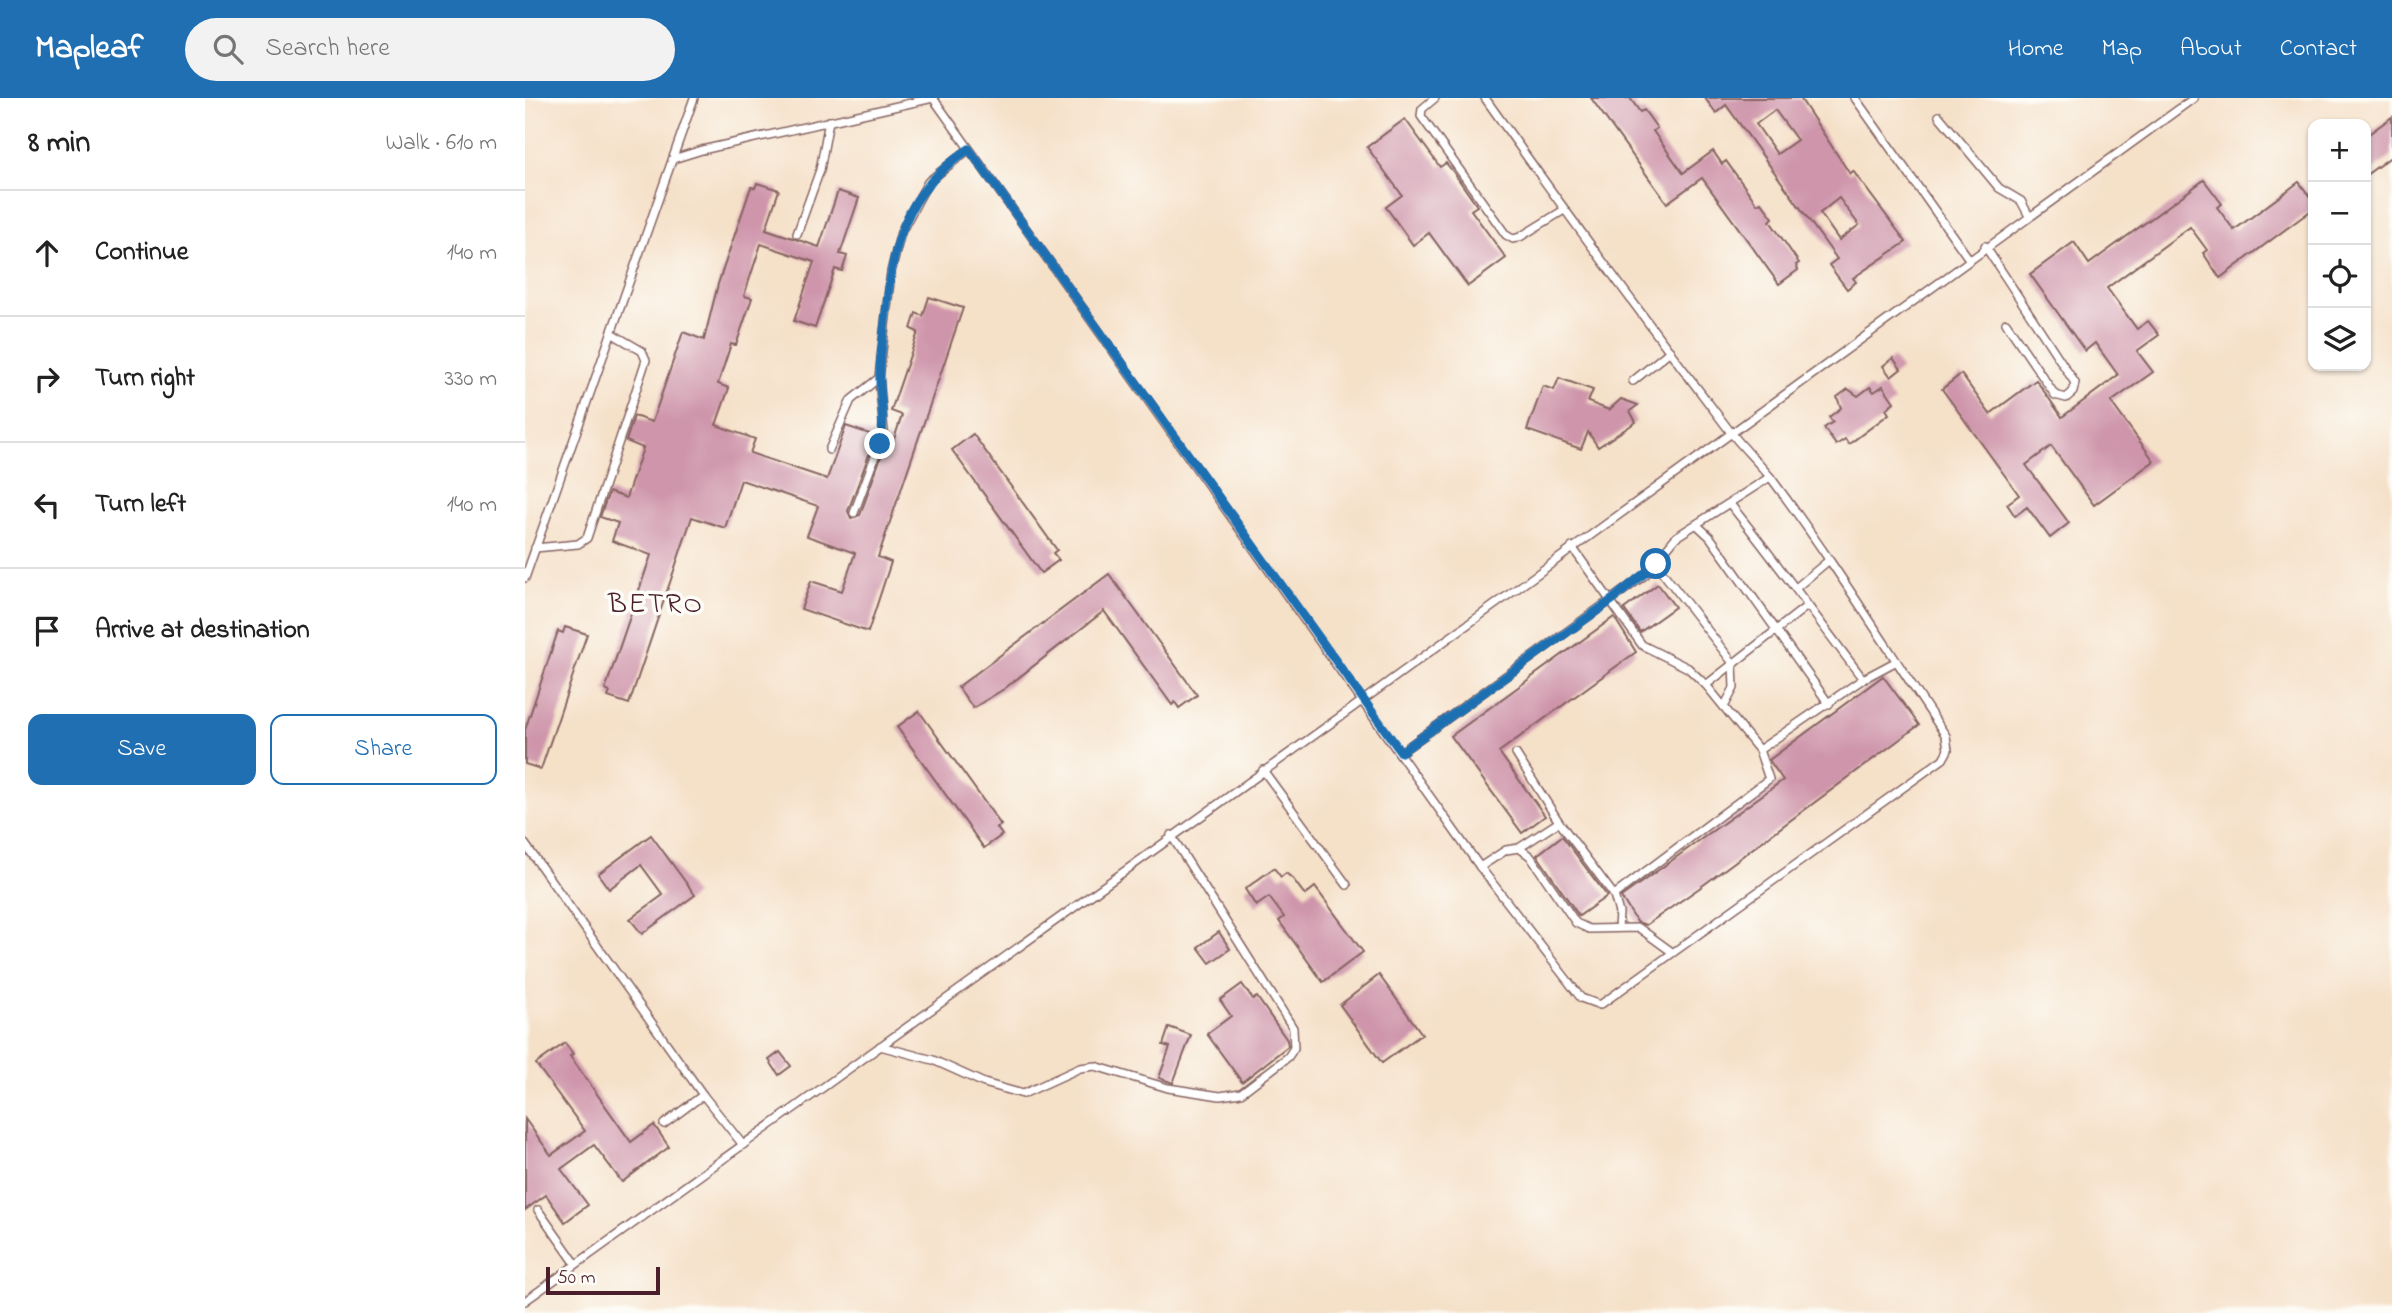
<!DOCTYPE html>
<html lang="en">
<head>
<meta charset="utf-8">
<style>
  :root { --surface:#fff; --page:#f2f2f2; --text:#222; --muted:#767676; --line:#e0e0e0; --accent:#1f6fb2 }
  body { margin:0; font-family:"Indie Flower",sans-serif; background:var(--page); color:var(--text) }
  .controls { position:absolute; right:21px; top:21px; display:grid; overflow:hidden; border-radius:14px; box-shadow:0 2px 5px #0004 }
  .controls button { width:63px; height:63px; display:grid; place-items:center; padding:0; border:0; border-bottom:2px solid var(--line); background:var(--surface); color:var(--text); font:35px sans-serif }
  .scale { position:absolute; left:21px; bottom:18px; width:114px; box-sizing:border-box; padding-left:7px; border:4px solid #4a1f2b; border-top:0; font-size:19px; line-height:24px; white-space:nowrap; color:#4a1f2b; -webkit-text-stroke:5px #fdfcf7; paint-order:stroke }
  .stop { position:absolute; width:21px; height:21px; margin:-16px; border:5px solid #1f6fb2; border-radius:50%; background:#fff }
  .stop.end { background:#1f6fb2; border-color:#fff; box-shadow:0 2px 7px #0008 }
  .list { margin:0; padding:0; list-style:none }
  h2 { display:flex; justify-content:space-between; align-items:center; height:91px; margin:0; padding:0 28px; font-size:30px }
  h2 small { font-size:23px; font-weight:400; color:var(--muted) }
  .list li { display:grid; grid-template-columns:46px 1fr auto; gap:21px; align-items:center; box-sizing:border-box; height:126px; padding:0 28px; border-top:2px solid var(--line) }
  .list b { display:block; font-size:26px; white-space:nowrap }
  .list em { font-size:23px; font-style:normal; color:var(--muted) }
  .actions { display:flex; gap:14px; padding:21px 28px }
  .actions a { flex:1; padding:16px 0; border:2px solid var(--accent); border-radius:14px; text-align:center; font-size:24px; color:var(--accent) }
  .actions .main { background:var(--accent); color:#fff }
  .icon { flex:none; width:38px; height:38px; fill:none; stroke:currentColor; stroke-width:2; stroke-linecap:round; stroke-linejoin:round }
  .map { position:relative; flex:none; width:1867px; height:1215px; overflow:hidden }
  header { display:flex; align-items:center; gap:42px; box-sizing:border-box; height:98px; padding:0 35px; background:var(--accent); color:#fff }
  header strong { font-size:33px }
  nav { display:flex; gap:38px; margin-inline-start:auto; font-size:24px }
  .search { width:490px; height:63px; background:var(--page); display:flex; align-items:center; gap:18px; box-sizing:border-box; padding:0 24px; border-radius:38px; color:var(--muted); font-size:26px }
  main { display:flex }
  aside { flex:1; background:var(--surface) }
  .map>svg:first-child { display:block }
  .building { fill:#cf96ab; fill-rule:evenodd }
  .lines { fill:none; stroke-linecap:round; stroke-linejoin:round }
  .service-casing { stroke:#866362; stroke-width:10 }
  .service { stroke:#fff; stroke-width:7 }
  .route { stroke:#1f6fb2; stroke-width:9 }
  .labels { text-anchor:middle; stroke-width:7; stroke-linejoin:round; paint-order:stroke }
  .quarter-label { font-size:28px; letter-spacing:2px; fill:#4a1f2b; stroke:#fdfcf7 }
</style>
</head>
<body>
<header>
<strong>Mapleaf</strong>
<div class="search"><svg class="icon" aria-label="search" viewBox="0 0 24 24"><circle cx="10" cy="10" r="6"/><path d="M15 15l6 6"/></svg>Search here</div>
<nav><a>Home</a><a>Map</a><a>About</a><a>Contact</a></nav>
</header>
<main>
<aside>
<h2>8 min<small>Walk · 610 m</small></h2>
<ul class="list">
<li><svg class="icon" aria-label="ahead" viewBox="0 0 24 24"><path d="M12 20V5M6 11l6-6 6 6"/></svg><div><b>Continue</b></div><em>140 m</em></li>
<li><svg class="icon" aria-label="right" viewBox="0 0 24 24"><path d="M7 20v-9h11M14 6l5 5-5 5"/></svg><div><b>Turn right</b></div><em>330 m</em></li>
<li><svg class="icon" aria-label="left" viewBox="0 0 24 24"><path d="M17 20v-9H6M10 6l-5 5 5 5"/></svg><div><b>Turn left</b></div><em>140 m</em></li>
<li><svg class="icon" aria-label="arrive" viewBox="0 0 24 24"><path d="M6 21V4h12l-3 4 3 4H6"/></svg><div><b>Arrive at destination</b></div></li>
</ul>
<div class="actions"><a class="main">Save</a><a>Share</a></div>
</aside>
<div class="map">
<svg width="1867" height="1215" viewBox="0 0 1867 1215">
  <rect width="100%" height="100%" fill="#fdfcf7"/>
  <filter id="ink" filterUnits="userSpaceOnUse"><feTurbulence type="fractalNoise" baseFrequency=".0143" numOctaves="2"/><feDisplacementMap in="SourceGraphic" scale="14" xChannelSelector="R" yChannelSelector="G"/><feConvolveMatrix kernelMatrix="1 2 1 2 8 2 1 2 1" color-interpolation-filters="sRGB"/></filter>
  <filter id="wash" filterUnits="userSpaceOnUse"><feTurbulence type="fractalNoise" baseFrequency=".00686" numOctaves="4" result="noise"/><feDisplacementMap in="SourceGraphic" scale="28" xChannelSelector="R" yChannelSelector="G"/><feGaussianBlur stdDeviation="1.57" result="paint"/><feColorMatrix in="noise" values="0 0 0 0 0 0 0 0 0 0 0 0 0 0 0 0 0 1.4 0 .05"/><feComposite in="paint" operator="in"/></filter>
  <g filter="url(#wash)">
    <rect width="100%" height="100%" fill="#f5e0c8"/>
    <g id="blocks">
      <g class="building">
        <path d="M1066 0H1105L1115 14 1119 12 1132 30 1128 33 1158 75 1188 53 1197 66 1201 63 1232 106 1236 104 1248 120 1245 123 1274 165 1271 167 1273 172 1254 186 1177 80 1142 105Z"/>
        <path d="M1180 0H1275L1325 76 1328 73 1381 144 1328 180 1331 184 1322 191 1304 167 1312 161 1201 7 1191 15ZM1250 12 1272 42 1252 56 1231 26ZM1314 100 1334 127 1314 142 1295 115Z"/>
        <path d="M1867 19V58L1841 77V38Z"/>
        <path d="M880 21 915 69 921 65 929 75 952 108 946 112 981 160 943 188 904 135 888 147 861 109 877 97 842 49Z"/>
        <path d="M1679 82 1697 106 1692 109 1709 132 1774 84 1788 103V111L1695 180 1678 155 1682 152 1665 129 1582 190 1612 231 1623 223 1634 237 1612 253 1628 274 1586 304 1629 363 1569 407 1526 348 1501 367 1544 425 1525 440 1502 409 1490 418 1482 406 1494 397 1417 291 1436 276 1465 316 1511 282 1537 319 1593 277 1570 245 1560 253 1505 176 1549 144 1564 166Z"/>
        <path d="M232 85 254 92 241 131 294 149 313 93 334 100 315 156 322 158 317 173 310 171 290 230 269 223 289 164 236 146 219 198 227 200 211 247 206 246 193 286 204 290 191 327 230 341 225 355 302 381 321 328 351 338 323 413 326 420 335 417 362 342 368 344 377 317 366 313 393 234 386 231 391 215 398 218 404 199 438 210 353 459 366 464 343 534 276 511 286 483 317 493 330 455 282 438 293 408 216 382 200 430 167 419 104 606 83 599 85 594 80 592 126 457 87 443 93 425 75 419 84 394 101 400 118 350 101 343 109 318 127 324 158 234 179 242 193 186 226 89 230 90Z"/>
        <path d="M1368 260 1376 271 1366 279 1358 268Z"/>
        <path d="M1034 280 1068 292 1063 304 1084 312 1096 301 1113 307 1105 313 1111 324 1073 349 1063 334 1056 351 1002 332 1018 288 1029 292Z"/>
        <path d="M1358 288 1369 304 1361 311 1364 316 1324 346 1320 341 1311 347 1299 330 1308 324 1304 319 1316 310 1312 299 1323 291 1333 298 1345 289 1349 294Z"/>
        <path d="M448 336 532 452 528 455 534 462 516 475 427 352Z"/>
        <path d="M584 476 672 597 654 610 650 604 647 607 579 513 479 591 448 610 433 589Z"/>
        <path d="M1133 486 1150 509 1115 534 1099 511Z"/>
        <path d="M1089 519 1111 554 974 654 1020 718 997 735 926 638Z"/>
        <path d="M40 529 62 536 16 671 0 666V632L33 533 38 535Z"/>
        <path d="M1358 578 1394 627 1173 791 1121 827 1112 824 1096 799 1258 682 1244 662Z"/>
        <path d="M394 613 476 727 472 730 477 737 459 750 372 629Z"/>
        <path d="M126 737 170 797 117 836 105 821 138 797 116 767 84 791 73 776Z"/>
        <path d="M1037 738 1082 798 1054 818 1012 757Z"/>
        <path d="M749 770 756 779 761 775 768 781 780 797 790 789 838 854 798 884 754 823 759 819 744 799 731 808 720 791Z"/>
        <path d="M694 834 705 851 685 865 673 849Z"/>
        <path d="M854 877 897 936 857 965 815 907Z"/>
        <path d="M717 886 728 901 732 899 762 942 763 948 717 984 682 936 706 918 695 902Z"/>
        <path d="M644 929 666 937 648 985 634 980 645 949 638 947Z"/>
        <path d="M40 945 48 956 45 958 106 1044 129 1027 144 1049 97 1084 69 1047 36 1071 63 1107 40 1124 21 1097 0 1112V1021L26 1057 60 1033 11 966Z"/>
        <path d="M255 954 266 968 254 977 244 962Z"/>
      </g>
    </g>
  </g>
  <g filter="url(#ink)">
    <use href="#blocks" fill-opacity="0" stroke="#866362" stroke-width="2"/>
    <g class="lines">
      <defs>
        <g id="service">
          <path d="M408 0 955 769 1056 900 1075 907 1418 661 1423 652 1421 638C1363 552 1309 464 1246 380 1233 364 1217 349 1204 332 1121 223 1039 112 960 0"/>
          <path d="M910 0 897 11 896 18 981 137 988 141 995 139 1039 112"/>
          <path d="M1330 0 1444 161"/>
          <path d="M1414 18 1474 90 1496 103 1504 118"/>
          <path d="M148 61 177 52 408 0"/>
          <path d="M272 136 295 72 304 23"/>
          <path d="M1460 148 1550 285 1548 294 1541 300 1530 297 1481 225"/>
          <path d="M1108 283 1145 253"/>
          <path d="M304 352 326 302 354 280"/>
          <path d="M1205 406C1251 463 1293 522 1338 581"/>
          <path d="M329 415 359 334 354 280 366 174 376 134 403 84 444 51"/>
          <path d="M1172 427 1185 439 1304 606"/>
          <path d="M1047 449 1117 547 1163 570 1181 587 1234 652 1338 581 1370 564"/>
          <path d="M10 450 53 446 62 440 121 262 117 253 86 235"/>
          <path d="M1131 466 1208 565 1209 590 1199 609"/>
          <path d="M0 480 169 0"/>
          <path d="M1272 489 1303 463"/>
          <path d="M1181 587 1282 508"/>
          <path d="M876 654 1120 477 1151 439 1245 379"/>
          <path d="M991 656 1034 724 1089 797 1094 815 1093 830"/>
          <path d="M738 672 822 787"/>
          <path d="M0 746 178 997 218 1047"/>
          <path d="M994 750 1034 724"/>
          <path d="M955 769 981 752 994 750 1005 758 1051 825 1064 831 1114 830 1147 854"/>
          <path d="M1089 797 1244 681 1234 652"/>
          <path d="M355 948 408 962 459 985 498 996 555 970 570 968 643 990 695 998 716 995 763 959 769 950 768 930 646 737"/>
          <path d="M139 1026 178 997"/>
          <path d="M13 1112 51 1166"/>
          <path d="M0 1203 837 603 1669 0"/>
        </g>
      </defs>
      <use href="#service" class="service-casing"/>
      <use href="#service" class="service"/>
    </g>
  </g>
  <g class="lines" filter="url(#ink)">
    <path class="route" d="M355 346C361 324 355 304 355 282 354 263 358 242 360 223 368 146 377 96 444 51L876 654 1087 502 1131 466"/>
  </g>
  <g class="labels">
    <g class="quarter-label">
      <text x="131" y="514">BETRO</text>
    </g>
  </g>
</svg>
<div class="controls">
<button>+</button>
<button>−</button>
<button><svg class="icon" aria-label="locate" viewBox="0 0 24 24"><circle cx="12" cy="12" r="6"/><path d="M12 2v4M12 18v4M2 12h4M18 12h4"/></svg></button>
<button><svg class="icon" aria-label="layers" viewBox="0 0 24 24"><path d="M12 4l9 5-9 5-9-5zM3 14l9 5 9-5"/></svg></button>
</div>
<div class="scale">50 m</div>
<div class="stop" style="left:1131px;top:466px"></div>
<div class="stop end" style="left:355px;top:346px"></div>
</div>
</main>
</body>
</html>
